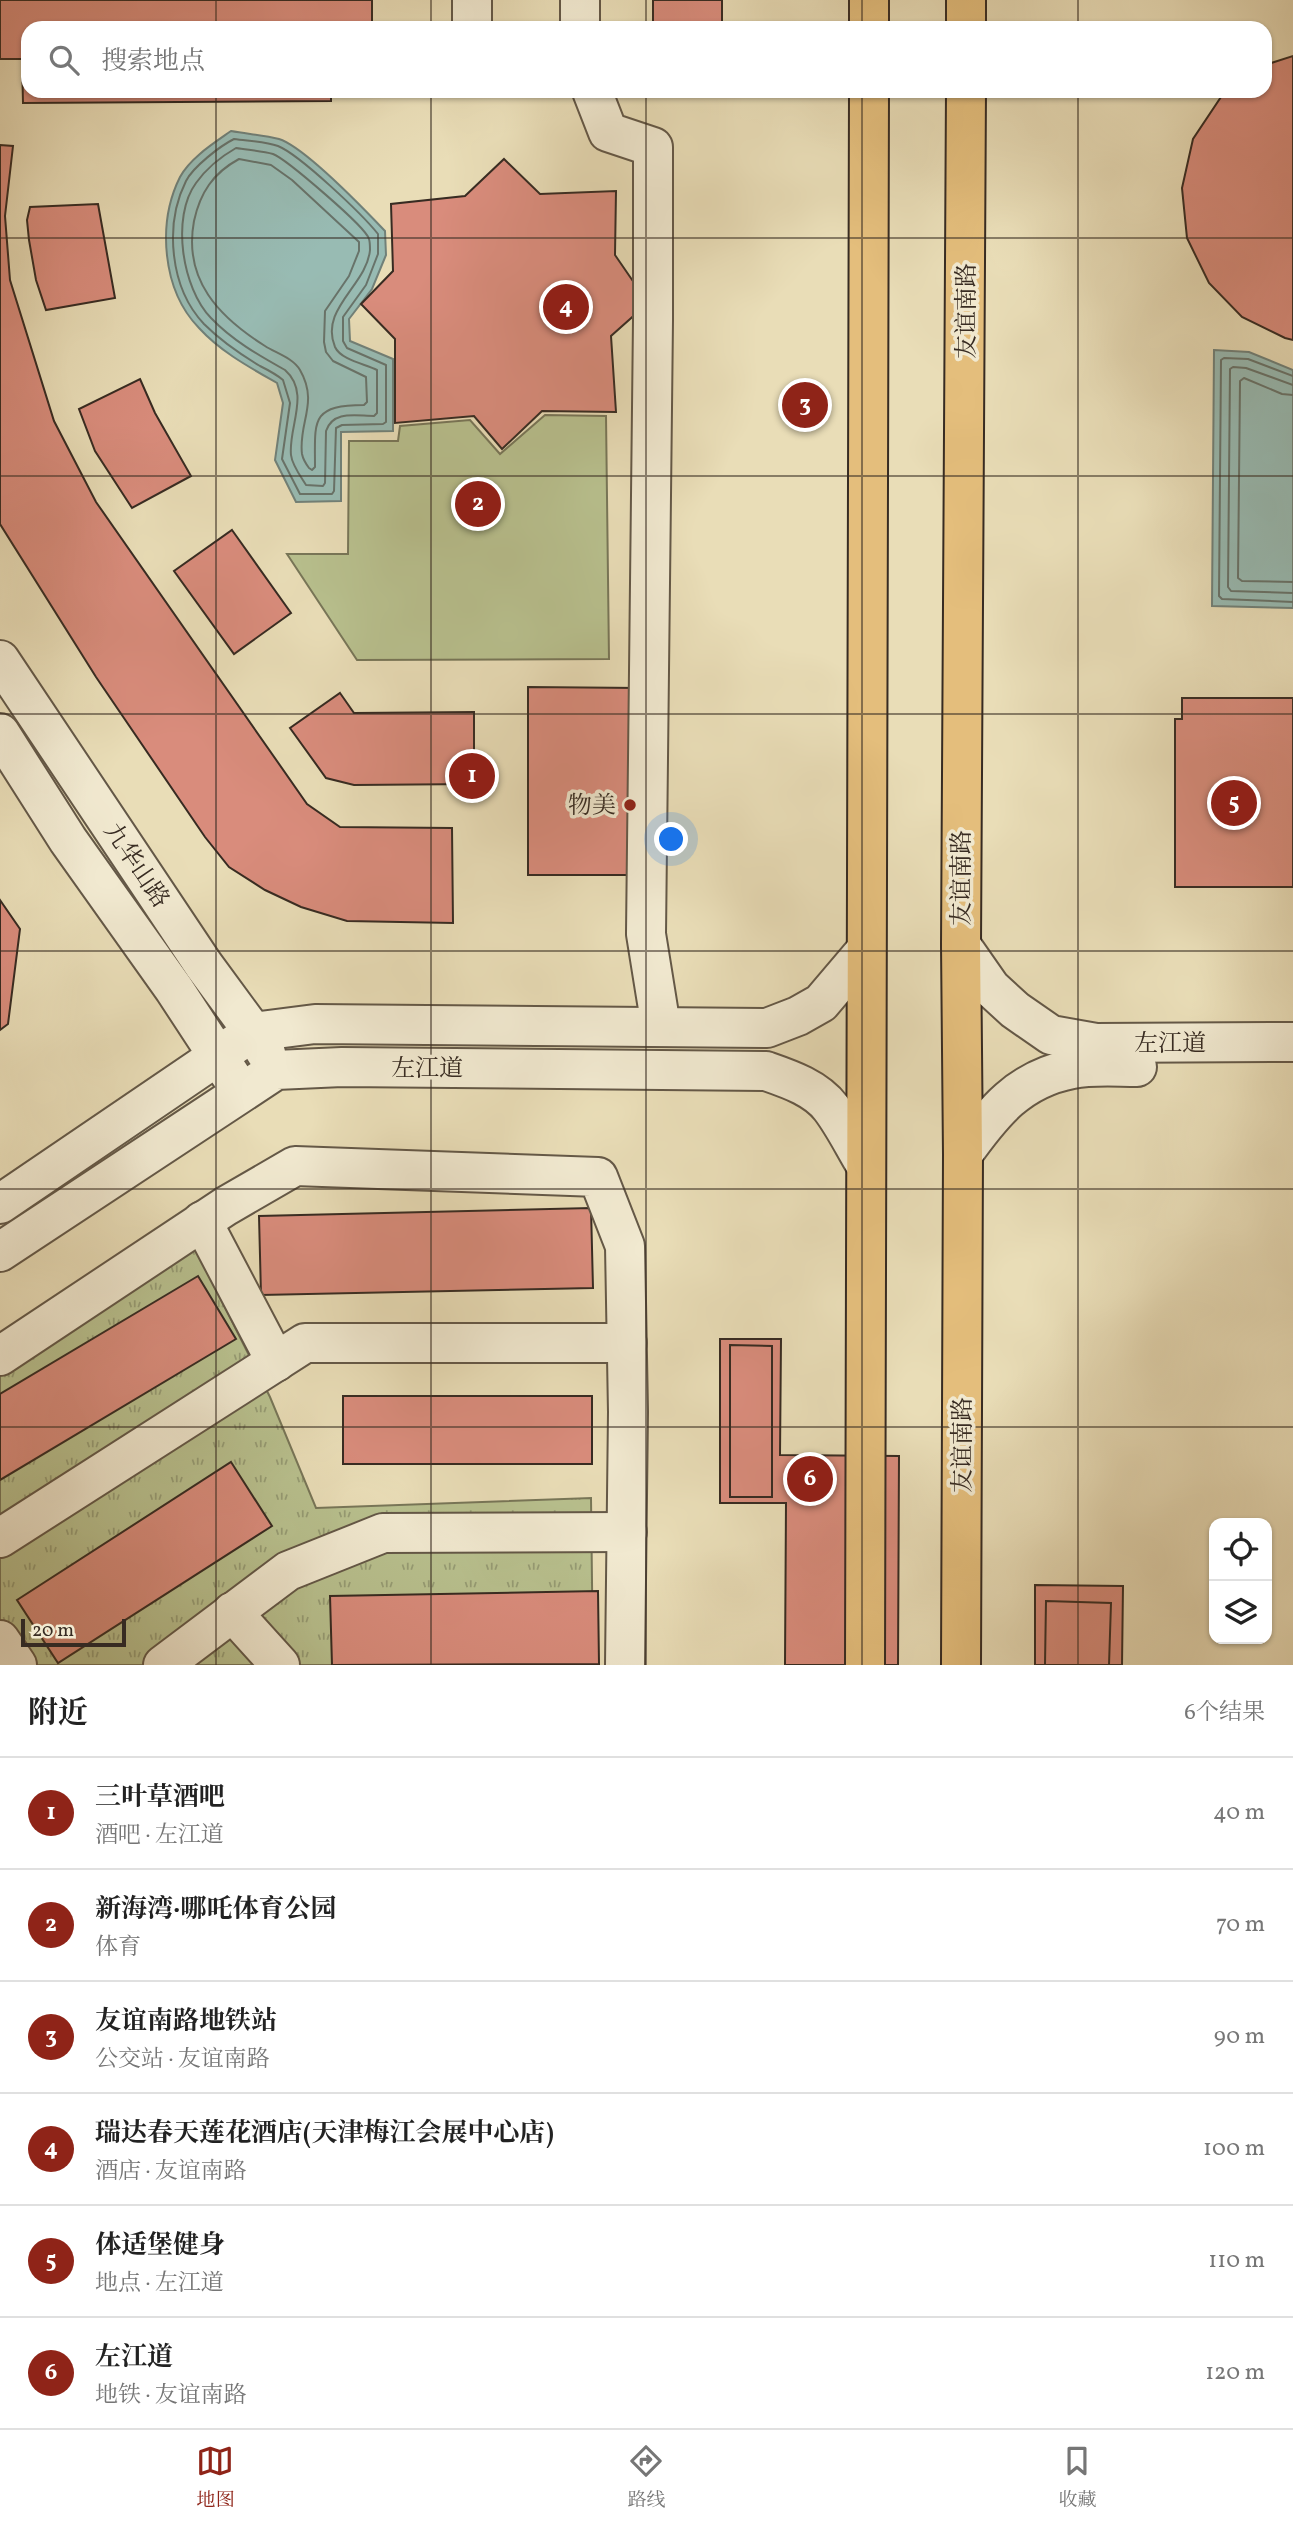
<!DOCTYPE html>
<html lang="zh">
<head>
<meta charset="utf-8">
<style>
  :root { --surface:#fff; --page:#f6f6f6; --text:#222; --muted:#767676; --line:#e0e0e0; --accent:#8f2418 }
  body { margin:0; font-family:Vollkorn,"Noto Serif SC",serif; background:var(--page); color:var(--text) }
  .controls { position:absolute; right:21px; bottom:21px; display:grid; overflow:hidden; border-radius:14px; box-shadow:0 2px 5px #0004 }
  .controls button { width:63px; height:63px; display:grid; place-items:center; padding:0; border:0; border-bottom:2px solid var(--line); background:var(--surface); color:var(--text); font:35px sans-serif }
  .scale { position:absolute; left:21px; bottom:18px; width:105px; box-sizing:border-box; padding-left:7px; border:4px solid #372b22; border-top:0; font-size:19px; line-height:24px; white-space:nowrap; color:#372b22; -webkit-text-stroke:5px #f1e9d0; paint-order:stroke }
  .you { position:absolute; left:672px; top:840px; width:24px; height:24px; margin:-18px; border:5px solid #fff; border-radius:50%; background:#1a73e8; box-shadow:0 0 0 10px #1a73e833 }
  .badge { display:grid; place-items:center; width:46px; height:46px; border-radius:50%; background:var(--accent); color:#fff; font-size:23px; font-weight:700 }
  .pin { position:absolute; translate:-50% -50%; border:4px solid #fff; box-shadow:0 2px 7px #0006 }
  .list { margin:0; padding:0; list-style:none }
  h2 { display:flex; justify-content:space-between; align-items:center; height:91px; margin:0; padding:0 28px; font-size:30px }
  h2 small { font-size:23px; font-weight:400; color:var(--muted) }
  .list li { display:grid; grid-template-columns:46px 1fr auto; gap:21px; align-items:center; box-sizing:border-box; height:112px; padding:0 28px; border-top:2px solid var(--line) }
  .list b { display:block; font-size:26px; white-space:nowrap }
  .list p { margin:0; font-size:23px; white-space:nowrap; color:var(--muted) }
  .list em { font-size:23px; font-style:normal; color:var(--muted) }
  .icon { flex:none; width:38px; height:38px; fill:none; stroke:currentColor; stroke-width:2; stroke-linecap:round; stroke-linejoin:round }
  .map { position:relative; flex:none; width:1293px; height:1665px; overflow:hidden }
  .search { position:absolute; background:var(--surface); box-shadow:0 2px 5px #0004; left:21px; right:21px; top:21px; height:77px; display:flex; align-items:center; gap:18px; box-sizing:border-box; padding:0 24px; border-radius:21px; color:var(--muted); font-size:26px }
  .sheet { height:763px; background:var(--surface) }
  nav { display:flex; justify-content:space-around; align-items:center; box-sizing:border-box; height:98px; border-top:2px solid var(--line); background:var(--surface); font-size:19px; color:var(--muted) }
  nav a { display:grid; justify-items:center; gap:4px }
  nav .on { color:var(--accent) }
  .map>svg:first-child { display:block }
  .grass { fill:url(#grass-tufts); stroke:#787658; stroke-width:2 }
  .park { fill:#b8c08e; stroke:#787658; stroke-width:2 }
  .water { fill:#98bbb3; stroke:#718179; stroke-width:2 }
  .lines { fill:none; stroke-linecap:round; stroke-linejoin:round }
  .shore { stroke:#68736a; stroke-width:2 }
  .building { fill:#d98c7c; stroke:#372b22; stroke-width:2 }
  .minor-casing { stroke:#645847; stroke-width:42 }
  .major-casing { stroke:#372b22; stroke-width:42 }
  .minor { stroke:#f1e9d0; stroke-width:38 }
  .major { stroke:#e4be7c; stroke-width:38 }
  .grid { fill:none; stroke:#372b22; stroke-width:2; stroke-opacity:0.55 }
  .poi-dot { fill:#8f2418; stroke:#f1e9d0; stroke-width:2.5 }
  .labels { text-anchor:middle; stroke-width:7; stroke-linejoin:round; paint-order:stroke }
  .street-label { font-size:24px; fill:#372b22; stroke:#f1e9d0 }
  .poi-label { font-size:24px; fill:#372b22; stroke:#f1e9d0; text-anchor:end }
</style>
</head>
<body>
<div class="map">
<svg width="1293" height="1665" viewBox="0 0 1293 1665">
  <defs>
    <pattern id="grass-tufts" width="24" height="20" patternUnits="userSpaceOnUse" patternTransform="scale(1.75)"><rect width="24" height="20" fill="#b8c08e"/><path d="M3 7l-1-3M5 7V3M7 7l1-3M15 17l-1-3M17 17v-4M19 17l1-3" fill="none" stroke="#969c74"/></pattern>
  </defs>
  <rect width="100%" height="100%" fill="#e9ddb7"/>
  <filter id="stains"><feTurbulence type="fractalNoise" baseFrequency=".00286" numOctaves="4"/><feColorMatrix values="0 0 0 0 .2 0 0 0 0 .09 0 0 0 0 .02 0 0 0 .5 -.17"/></filter>
  <radialGradient id="worn" r=".72"><stop offset=".6" stop-color="#630" stop-opacity="0"/><stop offset="1" stop-color="#630" stop-opacity=".3"/></radialGradient>
  <path class="grass" d="M180 1218 270 1397 316 1508 591 1498 593 1665H0V1337Z"/>
  <path class="park" d="M545 415 606 416 609 659 357 660 287 554H348L349 441H398L400 426 470 420 500 454Z"/>
  <g class="water">
    <path d="M231 131C247 134 264 135 279 139 304 147 365 210 385 231L386 255 372 289 349 319 350 341 393 359V431L341 432V501L296 502 275 460 283 403 277 383C249 367 221 352 199 328 162 290 157 223 180 177 190 158 214 143 231 131Z"/>
    <path d="M1214 350 1249 352 1293 370V608L1212 606Z"/>
  </g>
  <g class="lines">
    <g class="shore">
      <path d="M234 139C248 141 265 141 278 146 300 155 362 214 378 234V254L366 285 343 317V341L347 348 386 365V422L383 424 342 425 336 428 334 491 332 494H300L282 459 290 403 283 380C276 374 268 370 260 366 240 354 220 340 204 324 170 288 164 225 186 181 193 167 220 146 234 139Z"/>
      <path d="M236 148C248 150 262 151 273 154 286 159 366 227 369 239 370 242 370 246 370 250 367 285 319 309 335 347 341 360 365 364 377 370V413L374 416C356 416 333 410 326 431L325 483 323 486 306 485C301 477 292 465 291 455 288 427 311 393 285 370 258 355 232 340 211 318 182 288 171 217 196 183 206 169 222 156 236 148Z"/>
      <path d="M239 159 271 165 292 180 359 242V251L349 276 325 311 324 342 326 352 333 361 366 377 367 402 364 405C310 405 315 421 315 467L312 470 309 468C306 464 303 459 302 454 298 423 319 403 300 370 293 358 276 353 265 346 219 317 183 280 194 221 200 193 213 173 239 159Z"/>
      <path d="M1293 376 1248 359 1224 358 1221 360 1219 596 1222 599 1293 602"/>
      <path d="M1293 385 1246 368 1233 367 1230 369 1228 587 1231 591 1293 593"/>
      <path d="M1293 395 1282 394 1244 378 1240 381 1238 578 1242 581 1293 582"/>
    </g>
  </g>
  <g class="building">
    <path d="M0 0H372V28H28V91H331V101L23 103 22 59H0Z"/>
    <rect x="653" y="0" width="69" height="28"/>
    <path d="M1293 56V340L1285 338 1242 317 1209 283 1187 238 1182 188 1193 139 1221 97 1229 91H1265V65Z"/>
    <path d="M0 145 13 146 5 216 10 280 54 421 96 502 307 804 340 827 452 828 453 923 347 921 301 907 265 890 229 867 205 837 96 677 0 524Z"/>
    <path d="M504 159 540 194 616 191 615 255 648 303 611 336 616 412 542 411 502 449 474 416 395 423V339L361 304 393 271 391 204 465 196Z"/>
    <path d="M98 204 115 298 46 310 36 280 29 240 27 220 30 207Z"/>
    <path d="M140 379 155 413 191 476 132 508 95 451 79 409Z"/>
    <path d="M232 530 291 613 234 654 174 571Z"/>
    <path d="M528 687 640 688 639 875H528Z"/>
    <path d="M340 693 354 713 474 712V784L354 785 326 778 290 728Z"/>
    <path d="M1182 698H1293V887H1175V719H1182Z"/>
    <path d="M0 900 20 929 8 1024 0 1030Z"/>
    <path d="M591 1208 593 1288 261 1295 259 1216Z"/>
    <path d="M198 1276 236 1339 0 1480V1394Z"/>
    <path d="M720 1339H781L780 1455 899 1456 898 1665H785L786 1503H720Z"/>
    <path d="M730 1345 772 1346V1497H730Z"/>
    <rect x="343" y="1396" width="249" height="68"/>
    <path d="M231 1462 272 1526 58 1663 17 1600Z"/>
    <path d="M1035 1585 1123 1586 1122 1665H1035Z"/>
    <path d="M598 1591 599 1664 332 1665 330 1596Z"/>
    <path d="M1046 1601 1111 1603 1109 1665H1045Z"/>
  </g>
  <g class="lines">
    <defs>
      <g id="minor">
        <path d="M472 28V0"/>
        <path d="M580 28V0"/>
        <path d="M592 91 608 132 653 147V320L646 934 661 1027"/>
        <path d="M0 660 203 964 253 1032 266 1053"/>
        <path d="M0 733 68 840 174 989 231 1076"/>
        <path d="M961 945 991 988 1015 1010 1051 1035 1096 1043 1293 1042"/>
        <path d="M963 1154C993 1112 1019 1079 1072 1069 1092 1065 1116 1067 1137 1067"/>
        <path d="M0 1204 253 1032 315 1024 767 1028 798 1016 821 1003 866 950"/>
        <path d="M202 1221 276 1362"/>
        <path d="M0 1252 276 1070 342 1067 766 1071C789 1079 816 1088 831 1108 844 1125 854 1146 865 1164"/>
        <path d="M0 1356 226 1206 295 1166 598 1177 625 1246 628 1412 625 1665"/>
        <path d="M0 1538 305 1343H627"/>
        <path d="M232 1612 280 1665"/>
        <path d="M0 1640 17 1665"/>
        <path d="M163 1665 288 1571 383 1533 627 1532"/>
      </g>
      <g id="major">
        <path d="M869 28V0"/>
        <path d="M966 28V0"/>
        <path d="M865 1665 869 91"/>
        <path d="M961 1665 963 1154 961 945 966 91"/>
      </g>
    </defs>
    <use href="#minor" class="minor-casing"/>
    <use href="#major" class="major-casing"/>
    <use href="#minor" class="minor"/>
    <use href="#major" class="major"/>
  </g>
  <path class="grid" d="M216 0V28M431 0V28M646 0V28M862 0V28M1078 0V28M216 91V1665M431 91V1665M646 91V1665M862 91V1665M1078 91V1665M0 238H1293M0 476H1293M0 714H1293M0 951H1293M0 1189H1293M0 1427H1293"/>
  <circle class="poi-dot" cx="630" cy="805" r="7"/>
  <g class="labels">
    <g class="street-label">
      <text transform="translate(966 311) rotate(-90)" y="8">友谊南路</text>
      <text transform="translate(137 865) rotate(56)" y="8">九华山路</text>
      <text transform="translate(961 878) rotate(-90)" y="8">友谊南路</text>
      <text x="1170" y="1051">左江道</text>
      <text x="427" y="1076">左江道</text>
      <text transform="translate(962 1445) rotate(-90)" y="8">友谊南路</text>
    </g>
    <g class="poi-label">
      <text x="616" y="813">物美</text>
    </g>
  </g>
  <rect width="100%" height="100%" filter="url(#stains)"/>
  <rect width="100%" height="100%" fill="url(#worn)"/>
</svg>
<div class="controls">
<button><svg class="icon" aria-label="locate" viewBox="0 0 24 24"><circle cx="12" cy="12" r="6"/><path d="M12 2v4M12 18v4M2 12h4M18 12h4"/></svg></button>
<button><svg class="icon" aria-label="layers" viewBox="0 0 24 24"><path d="M12 4l9 5-9 5-9-5zM3 14l9 5 9-5"/></svg></button>
</div>
<div class="scale">20 m</div>
<div class="you"></div>
<div class="pin badge" style="left:472px;top:776px">1</div>
<div class="pin badge" style="left:478px;top:504px">2</div>
<div class="pin badge" style="left:805px;top:405px">3</div>
<div class="pin badge" style="left:566px;top:307px">4</div>
<div class="pin badge" style="left:1234px;top:803px">5</div>
<div class="pin badge" style="left:810px;top:1479px">6</div>
<div class="search"><svg class="icon" aria-label="search" viewBox="0 0 24 24"><circle cx="10" cy="10" r="6"/><path d="M15 15l6 6"/></svg>搜索地点</div>
</div>
<section class="sheet">
<h2>附近<small>6个结果</small></h2>
<ul class="list">
<li><span class="badge">1</span><div><b>三叶草酒吧</b><p>酒吧 · 左江道</p></div><em>40 m</em></li>
<li><span class="badge">2</span><div><b>新海湾·哪吒体育公园</b><p>体育</p></div><em>70 m</em></li>
<li><span class="badge">3</span><div><b>友谊南路地铁站</b><p>公交站 · 友谊南路</p></div><em>90 m</em></li>
<li><span class="badge">4</span><div><b>瑞达春天莲花酒店(天津梅江会展中心店)</b><p>酒店 · 友谊南路</p></div><em>100 m</em></li>
<li><span class="badge">5</span><div><b>体适堡健身</b><p>地点 · 左江道</p></div><em>110 m</em></li>
<li><span class="badge">6</span><div><b>左江道</b><p>地铁 · 友谊南路</p></div><em>120 m</em></li>
</ul>
</section>
<nav>
<a class="on"><svg class="icon" aria-label="map" viewBox="0 0 24 24"><path d="M3 6l6-2 6 2 6-2v14l-6 2-6-2-6 2zM9 4v14M15 6v14"/></svg>地图</a>
<a><svg class="icon" aria-label="directions" viewBox="0 0 24 24"><path d="M12 3l9 9-9 9-9-9zM9 14v-3h6M13 9l2 2-2 2"/></svg>路线</a>
<a><svg class="icon" aria-label="saved" viewBox="0 0 24 24"><path d="M7 4h10v16l-5-4-5 4z"/></svg>收藏</a>
</nav>
</body>
</html>
